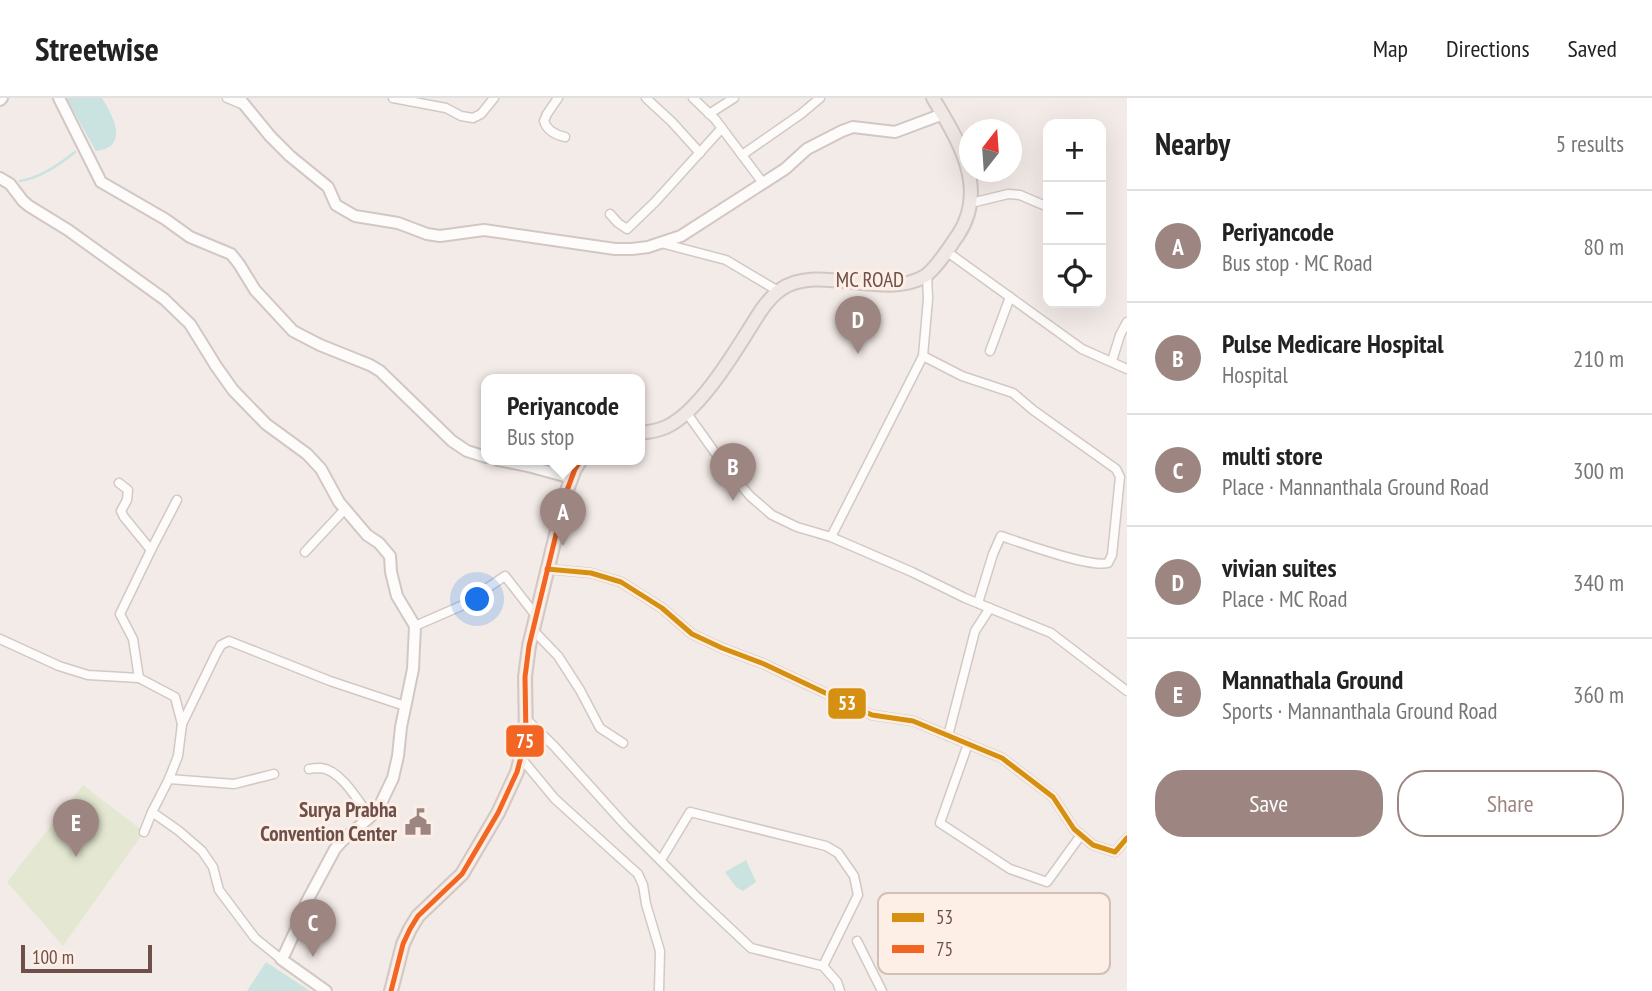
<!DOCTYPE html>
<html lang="en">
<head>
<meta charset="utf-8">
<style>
  :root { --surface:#fff; --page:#f6f6f6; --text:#222; --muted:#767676; --line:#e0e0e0; --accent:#9d8681 }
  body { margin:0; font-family:"PT Sans Narrow",sans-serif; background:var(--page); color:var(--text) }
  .controls { position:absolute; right:21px; top:21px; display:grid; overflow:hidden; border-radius:14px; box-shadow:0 7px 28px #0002 }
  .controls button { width:63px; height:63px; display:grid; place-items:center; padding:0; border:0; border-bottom:2px solid var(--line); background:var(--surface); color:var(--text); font:35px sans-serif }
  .compass { position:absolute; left:959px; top:21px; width:63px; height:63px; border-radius:50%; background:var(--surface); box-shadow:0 7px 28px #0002; rotate:17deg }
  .scale { position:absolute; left:21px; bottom:18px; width:131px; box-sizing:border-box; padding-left:7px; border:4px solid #6e4f4a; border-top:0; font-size:19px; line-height:24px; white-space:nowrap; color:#6e4f4a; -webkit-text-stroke:5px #fdefe6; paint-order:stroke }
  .you { position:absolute; left:478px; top:502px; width:24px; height:24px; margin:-18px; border:5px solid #fff; border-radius:50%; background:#1a73e8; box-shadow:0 0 0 10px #1a73e833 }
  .badge { display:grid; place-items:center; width:46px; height:46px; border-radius:50%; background:var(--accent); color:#fff; font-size:23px; font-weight:700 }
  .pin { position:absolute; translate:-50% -58px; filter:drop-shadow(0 2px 4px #0008) }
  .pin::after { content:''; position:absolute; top:37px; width:24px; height:21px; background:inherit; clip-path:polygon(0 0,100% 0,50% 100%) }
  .popup { position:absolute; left:481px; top:276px; width:164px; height:91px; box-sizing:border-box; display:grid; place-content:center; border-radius:14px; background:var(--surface); filter:drop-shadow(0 2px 5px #0005); font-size:23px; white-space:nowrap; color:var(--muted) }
  .popup b { font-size:26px; color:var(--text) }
  .popup::after { content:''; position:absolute; left:50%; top:100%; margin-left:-14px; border:14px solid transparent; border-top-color:var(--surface) }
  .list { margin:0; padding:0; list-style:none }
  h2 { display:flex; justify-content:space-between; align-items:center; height:91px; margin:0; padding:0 28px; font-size:30px }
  h2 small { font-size:23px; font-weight:400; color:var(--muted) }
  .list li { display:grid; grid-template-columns:46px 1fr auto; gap:21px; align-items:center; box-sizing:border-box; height:112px; padding:0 28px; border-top:2px solid var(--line) }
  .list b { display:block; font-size:26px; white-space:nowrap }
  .list p { margin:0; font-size:23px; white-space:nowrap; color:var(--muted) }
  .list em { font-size:23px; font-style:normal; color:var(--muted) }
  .actions { display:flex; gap:14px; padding:21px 28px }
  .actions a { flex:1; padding:16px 0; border:2px solid var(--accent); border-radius:28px; text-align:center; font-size:24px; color:var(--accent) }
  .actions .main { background:var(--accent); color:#fff }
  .icon { flex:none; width:38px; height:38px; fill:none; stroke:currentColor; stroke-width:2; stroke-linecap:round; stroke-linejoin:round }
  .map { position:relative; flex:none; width:1127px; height:893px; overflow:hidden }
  header { display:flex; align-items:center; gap:42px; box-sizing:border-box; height:98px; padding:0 35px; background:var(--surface); border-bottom:2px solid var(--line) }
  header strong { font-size:33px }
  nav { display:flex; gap:38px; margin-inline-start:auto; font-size:24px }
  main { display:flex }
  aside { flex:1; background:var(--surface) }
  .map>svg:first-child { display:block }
  .green { fill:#e4e8d2 }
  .water { fill:#cae3e0 }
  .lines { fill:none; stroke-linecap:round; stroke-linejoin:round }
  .stream { stroke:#cae3e0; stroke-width:2.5 }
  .street-casing { stroke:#d2c8c4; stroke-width:11 }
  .secondary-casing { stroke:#d2c7c4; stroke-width:14 }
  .primary-casing { stroke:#d3c7c4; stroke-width:16 }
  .street { stroke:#fdfcfb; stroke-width:8 }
  .secondary { stroke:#fdfcfb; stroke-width:10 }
  .primary { stroke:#f0e8e4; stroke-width:12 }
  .bus-1-casing { stroke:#fdefe6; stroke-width:10 }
  .bus-2-casing { stroke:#fdefe6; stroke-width:10 }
  .bus-1 { stroke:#d59012; stroke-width:5 }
  .bus-2 { stroke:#f26522; stroke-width:5 }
  .labels { text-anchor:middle; stroke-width:6; stroke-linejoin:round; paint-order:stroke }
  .street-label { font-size:21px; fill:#6e4f4a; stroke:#fdefe6 }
  .poi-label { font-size:21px; font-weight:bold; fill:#6e4f4a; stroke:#fdefe6; text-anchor:end }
  .key { fill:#fdefe6; stroke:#d2bfb7; stroke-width:2 }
  .key-label { font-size:19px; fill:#6e4f4a }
  .line-badge { stroke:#fdefe6; stroke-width:2.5 }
  .badge-label { font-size:19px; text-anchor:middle; font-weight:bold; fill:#fff }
</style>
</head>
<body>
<header>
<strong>Streetwise</strong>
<nav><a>Map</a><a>Directions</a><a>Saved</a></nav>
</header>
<main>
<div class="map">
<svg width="1127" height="893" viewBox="0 0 1127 893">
  <rect width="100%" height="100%" fill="#f3ebe7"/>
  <path class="green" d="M83 687 144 734 63 848 7 784Z"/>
  <g class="water">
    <path d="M66 0H102C113 18 130 49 96 53Z"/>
    <path d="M746 762 756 784 743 793 736 789 725 774Z"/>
    <path d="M266 864 310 893H247Z"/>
  </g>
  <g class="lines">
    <path class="stream" d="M20 83C40 80 59 67 75 54"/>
    <defs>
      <g id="street">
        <path d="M227 0 244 7"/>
        <path d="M393 0 446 10 461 18 473 20 481 16 494 0"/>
        <path d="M558 0 547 16 544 23C547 33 556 37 565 39"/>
        <path d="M646 0 672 24 700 55"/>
        <path d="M693 0 715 21 763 85"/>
        <path d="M709 16 734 0"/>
        <path d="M742 57 801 16 820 0"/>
        <path d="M971 105 1008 96 1020 97 1048 109"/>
        <path d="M610 116 618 125 627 131 655 104 722 30"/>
        <path d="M661 145 726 162 778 193"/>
        <path d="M946 153 1082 251 1127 271"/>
        <path d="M990 253 1010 199"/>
        <path d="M923 258 962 278 1013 295 1033 312 1116 371 1120 379 1112 457 1108 465C1090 470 1022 445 1001 438L993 456 978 505"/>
        <path d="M1112 263 1120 237 1127 224"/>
        <path d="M686 314 726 370 750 398 772 417 797 429 831 439 912 474 965 500 1051 535 1127 593"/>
        <path d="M119 385 128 392 127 402 121 413 124 419 151 452"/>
        <path d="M177 402 151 452 120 516 133 541 139 580 175 599 182 626"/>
        <path d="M831 439 923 258 928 201 927 177"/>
        <path d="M305 454 345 411"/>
        <path d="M547 471 591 475 621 484 662 510 692 536 722 550 764 566 872 617 913 623 1002 660 1053 699 1074 731 1093 747 1115 754 1127 740"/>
        <path d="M415 528 461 508 505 478 537 519"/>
        <path d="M533 532 558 558 580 592 600 630 623 645"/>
        <path d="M0 541 59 568 88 577 139 580"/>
        <path d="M527 622 554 648 625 727 698 800 751 850 823 868 837 884 840 893"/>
        <path d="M948 638 975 533 990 510"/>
        <path d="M968 646 940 725 1010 771 1047 784 1081 737"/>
        <path d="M521 660 555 701 638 776 643 787 646 806 660 853 659 893"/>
        <path d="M309 671C313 670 317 670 321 670 341 672 359 704 370 719"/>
        <path d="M169 681 234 686 274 676"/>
        <path d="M152 714 169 681 178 658 182 626 216 556 221 547 229 543 330 583 405 608"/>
        <path d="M144 734 152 714 179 733 202 753 213 769 219 792 255 840 281 861"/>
        <path d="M661 762 690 714 826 748 838 755 854 778 858 797 823 868"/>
        <path d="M857 843 882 893"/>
      </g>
      <g id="secondary">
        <path d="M59 0 101 84 165 121 190 139 231 156 239 166 255 192 293 233 320 247 370 267 380 273 452 343 467 353 486 359"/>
        <path d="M239 0 270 38 290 58 328 89 336 107 355 118 398 125 427 136 440 138 484 132 615 151H632L648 149 681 138 785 71 807 51 842 33 853 29 895 34 943 16"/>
        <path d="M0 2 2 0"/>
        <path d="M0 80 10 86 23 103 29 108 68 132 164 201 190 226 216 268 233 292 266 326 307 356 321 371 339 404 367 437 379 445 390 458 391 474 397 498 415 528 413 571 401 629 398 658 393 680 381 705 370 719 342 743 335 751 306 805 297 829 285 855 281 861 326 893"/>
        <path d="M498 362 528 368 572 380"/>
      </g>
      <g id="primary">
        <path d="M640 335C649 334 657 333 666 329 697 315 730 262 748 233 757 219 766 202 780 192 817 164 885 203 925 178 937 170 950 148 958 137 989 90 958 42 933 0"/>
        <path d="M391 893 403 846 410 831 418 818 462 776 498 715 517 674 526 640 525 579 529 548 566 395 575 371 581 362"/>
      </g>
    </defs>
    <use href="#street" class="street-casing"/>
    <use href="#secondary" class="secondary-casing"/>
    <use href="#primary" class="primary-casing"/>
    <use href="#street" class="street"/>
    <use href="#secondary" class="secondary"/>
    <use href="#primary" class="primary"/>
    <defs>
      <path id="bus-1" d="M547 471 591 475 621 484 662 510 692 536 722 550 764 566 872 617 913 623 1002 660 1053 699 1074 731 1093 747 1115 754 1127 740"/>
      <path id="bus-2" d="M391 893 403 846 410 831 418 818 462 776 498 715 517 674 526 640 525 579 529 548 566 395 575 371 581 362"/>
    </defs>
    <use href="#bus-1" class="bus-1-casing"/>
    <use href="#bus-2" class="bus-2-casing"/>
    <use href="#bus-1" class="bus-1"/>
    <use href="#bus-2" class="bus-2"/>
  </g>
  <defs>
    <symbol id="civic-bare" viewBox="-9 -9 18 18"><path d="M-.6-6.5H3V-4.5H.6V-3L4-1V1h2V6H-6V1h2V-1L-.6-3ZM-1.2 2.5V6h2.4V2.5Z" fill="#9d8681" stroke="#fdefe6" stroke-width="2.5" paint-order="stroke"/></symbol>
  </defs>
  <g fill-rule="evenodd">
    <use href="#civic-bare" x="399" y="705" width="38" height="38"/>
  </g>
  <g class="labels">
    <g class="street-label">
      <text x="870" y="189">MC ROAD</text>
    </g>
    <g class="poi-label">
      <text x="397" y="719">Surya Prabha<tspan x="397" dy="24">Convention Center</tspan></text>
    </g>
  </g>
  <rect x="878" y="795" width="232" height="81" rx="10" class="key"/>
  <rect x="892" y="815" width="32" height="9" fill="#d59012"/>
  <rect x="892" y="847" width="32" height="8" fill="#f26522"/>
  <g class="key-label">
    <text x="936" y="826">53</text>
    <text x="936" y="858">75</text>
  </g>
  <g class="line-badge">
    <rect x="827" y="589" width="40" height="33" rx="7" fill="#d59012"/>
    <rect x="505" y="626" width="40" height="34" rx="7" fill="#f26522"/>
  </g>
  <g class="badge-label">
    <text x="847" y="612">53</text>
    <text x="525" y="650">75</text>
  </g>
</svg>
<div class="controls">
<button>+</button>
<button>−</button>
<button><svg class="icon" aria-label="locate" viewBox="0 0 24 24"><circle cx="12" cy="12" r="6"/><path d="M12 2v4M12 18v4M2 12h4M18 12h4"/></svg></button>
</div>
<svg class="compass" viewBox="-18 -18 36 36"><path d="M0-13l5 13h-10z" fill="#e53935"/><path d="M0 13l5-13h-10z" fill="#767676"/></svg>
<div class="scale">100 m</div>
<div class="you"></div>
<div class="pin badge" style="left:563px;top:448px">A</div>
<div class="popup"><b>Periyancode</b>Bus stop</div>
<div class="pin badge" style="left:733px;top:403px">B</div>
<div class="pin badge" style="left:313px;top:859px">C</div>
<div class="pin badge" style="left:858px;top:256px">D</div>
<div class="pin badge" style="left:76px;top:759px">E</div>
</div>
<aside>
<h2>Nearby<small>5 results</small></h2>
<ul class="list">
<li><span class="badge">A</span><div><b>Periyancode</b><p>Bus stop · MC Road</p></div><em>80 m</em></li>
<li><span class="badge">B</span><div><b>Pulse Medicare Hospital</b><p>Hospital</p></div><em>210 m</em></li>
<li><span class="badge">C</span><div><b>multi store</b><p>Place · Mannanthala Ground Road</p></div><em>300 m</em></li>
<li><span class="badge">D</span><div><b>vivian suites</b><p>Place · MC Road</p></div><em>340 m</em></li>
<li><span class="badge">E</span><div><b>Mannathala Ground</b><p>Sports · Mannanthala Ground Road</p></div><em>360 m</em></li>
</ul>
<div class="actions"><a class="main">Save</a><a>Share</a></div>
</aside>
</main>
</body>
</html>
